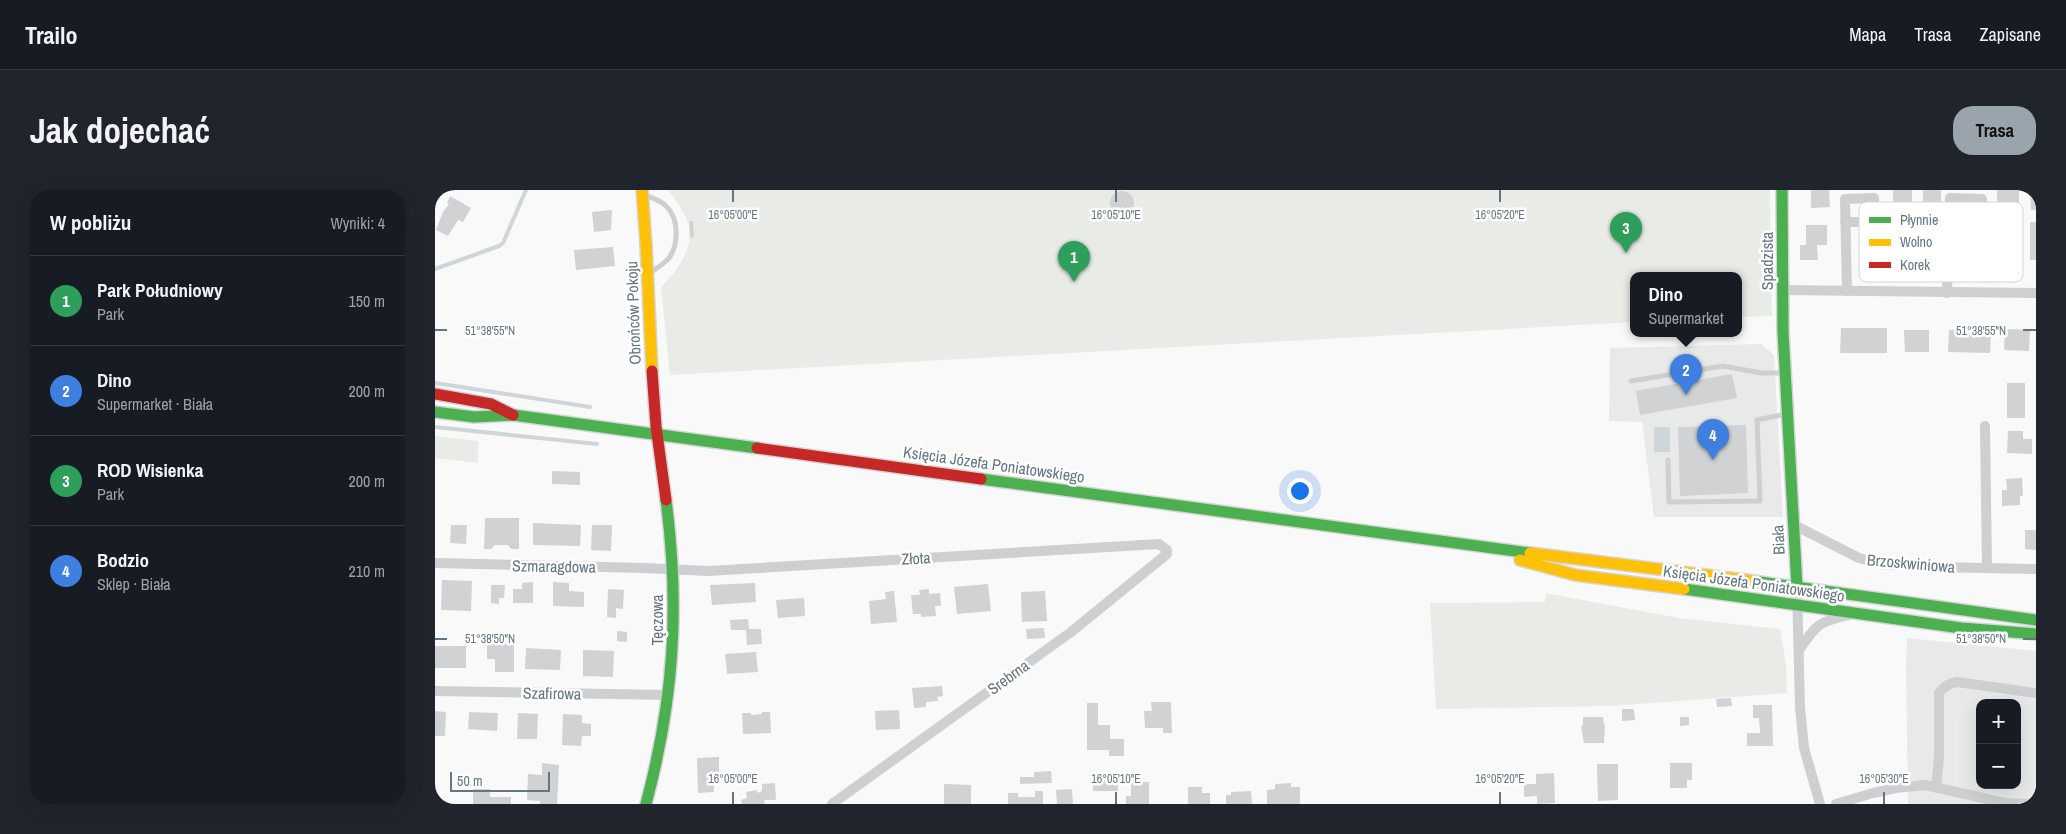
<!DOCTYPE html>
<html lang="pl">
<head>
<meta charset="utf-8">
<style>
  :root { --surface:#171b24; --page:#20242c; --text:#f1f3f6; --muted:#9ea1a6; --line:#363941; --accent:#99a4ac }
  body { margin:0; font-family:"Archivo Narrow",sans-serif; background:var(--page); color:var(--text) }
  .controls { position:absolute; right:15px; bottom:15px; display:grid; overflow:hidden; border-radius:10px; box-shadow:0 5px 20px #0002 }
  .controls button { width:45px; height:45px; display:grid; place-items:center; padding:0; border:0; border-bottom:1px solid var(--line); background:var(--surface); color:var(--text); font:25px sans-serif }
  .scale { position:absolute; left:15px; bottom:12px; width:100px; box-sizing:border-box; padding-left:5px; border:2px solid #657683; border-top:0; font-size:14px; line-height:18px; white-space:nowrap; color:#657683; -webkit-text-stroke:4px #fff; paint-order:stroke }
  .you { position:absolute; left:864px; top:300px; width:18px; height:18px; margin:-12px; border:4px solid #fff; border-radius:50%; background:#1a73e8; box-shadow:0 0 0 8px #1a73e833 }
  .badge { display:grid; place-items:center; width:32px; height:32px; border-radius:50%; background:var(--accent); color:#fff; font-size:16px; font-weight:700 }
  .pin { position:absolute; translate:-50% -41px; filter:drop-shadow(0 1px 2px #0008) }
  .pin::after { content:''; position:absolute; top:26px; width:18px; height:15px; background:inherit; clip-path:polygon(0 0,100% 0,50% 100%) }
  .popup { position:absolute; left:1195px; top:82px; width:112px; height:65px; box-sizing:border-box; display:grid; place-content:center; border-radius:10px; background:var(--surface); filter:drop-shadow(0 1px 4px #0005); font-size:16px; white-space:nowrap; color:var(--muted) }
  .popup b { font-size:19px; color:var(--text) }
  .popup::after { content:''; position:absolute; left:50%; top:100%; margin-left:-10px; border:10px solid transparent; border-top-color:var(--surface) }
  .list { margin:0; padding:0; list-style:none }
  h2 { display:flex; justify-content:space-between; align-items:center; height:65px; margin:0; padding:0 20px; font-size:21px }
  h2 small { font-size:16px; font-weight:400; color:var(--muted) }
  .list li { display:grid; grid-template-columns:32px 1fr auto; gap:15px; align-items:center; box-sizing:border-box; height:90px; padding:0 20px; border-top:1px solid var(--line) }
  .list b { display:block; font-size:19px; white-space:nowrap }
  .list p { margin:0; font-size:16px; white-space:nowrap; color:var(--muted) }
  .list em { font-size:16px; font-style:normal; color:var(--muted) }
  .map { position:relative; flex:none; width:1601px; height:614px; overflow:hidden; border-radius:20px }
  header { display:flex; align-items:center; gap:30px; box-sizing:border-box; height:70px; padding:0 25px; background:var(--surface); border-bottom:1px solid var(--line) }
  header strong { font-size:24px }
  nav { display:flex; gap:28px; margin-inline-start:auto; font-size:18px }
  .intro { display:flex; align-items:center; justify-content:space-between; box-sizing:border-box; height:120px; padding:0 30px }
  h1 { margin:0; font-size:35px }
  .button { padding:12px 22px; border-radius:20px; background:var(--accent); color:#111; font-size:18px; font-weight:700 }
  main { display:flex; gap:30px; padding:0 30px }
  aside { flex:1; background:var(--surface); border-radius:20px; box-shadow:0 5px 20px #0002 }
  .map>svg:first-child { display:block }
  .built { fill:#e8e9e9; fill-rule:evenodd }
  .green { fill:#e8ebe6 }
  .water { fill:#ced6d9 }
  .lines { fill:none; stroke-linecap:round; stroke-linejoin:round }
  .stream { stroke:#ced6d9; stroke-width:4 }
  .building { fill:#d0d2d3 }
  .fast-casing { stroke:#d5d6d7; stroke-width:14 }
  .slow-casing { stroke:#d5d6d7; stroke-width:14 }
  .jam-casing { stroke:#d5d6d7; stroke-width:14 }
  .lane { stroke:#cecfd0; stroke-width:5 }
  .street { stroke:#cecfd0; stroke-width:10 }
  .fast { stroke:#4caf50; stroke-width:11 }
  .slow { stroke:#ffc107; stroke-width:11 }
  .jam { stroke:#c62828; stroke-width:11 }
  .ticks { fill:none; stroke:#657683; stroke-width:2 }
  .labels { text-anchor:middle; stroke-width:5; stroke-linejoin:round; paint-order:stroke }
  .street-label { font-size:16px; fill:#657683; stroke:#fff }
  .key { fill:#fff; stroke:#d1d6da; stroke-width:1 }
  .key-label { font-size:14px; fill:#657683 }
  .ticks-label { font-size:12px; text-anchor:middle; fill:#657683; stroke:#fff; stroke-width:5; stroke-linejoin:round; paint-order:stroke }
</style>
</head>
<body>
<header>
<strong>Trailo</strong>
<nav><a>Mapa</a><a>Trasa</a><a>Zapisane</a></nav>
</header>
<div class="intro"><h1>Jak dojechać</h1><a class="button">Trasa</a></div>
<main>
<aside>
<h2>W pobliżu<small>Wyniki: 4</small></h2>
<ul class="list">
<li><span class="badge" style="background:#2e9e5b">1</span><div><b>Park Południowy</b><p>Park</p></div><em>150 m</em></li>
<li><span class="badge" style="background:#3f7fe0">2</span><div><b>Dino</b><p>Supermarket · Biała</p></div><em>200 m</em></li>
<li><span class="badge" style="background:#2e9e5b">3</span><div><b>ROD Wisienka</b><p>Park</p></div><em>200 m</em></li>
<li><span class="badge" style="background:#3f7fe0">4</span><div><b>Bodzio</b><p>Sklep · Biała</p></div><em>210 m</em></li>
</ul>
</aside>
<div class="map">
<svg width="1601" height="614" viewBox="0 0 1601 614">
  <rect width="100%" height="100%" fill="#f9f9f9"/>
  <g class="built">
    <path d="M1326 154 1339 165 1348 327H1219L1207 232 1174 231 1175 158Z"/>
    <path d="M1472 448 1601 461V614H1473L1471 477ZM1545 513H1582V595H1545Z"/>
  </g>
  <g class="green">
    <path d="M233 0H1335L1337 126 1304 127V86H1198V132L235 185 226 97C241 83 256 62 255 40 254 28 240 9 233 0Z"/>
    <path d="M0 246 43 251V273L0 268Z"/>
    <path d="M1111 403 1243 428 1345 439 1351 475 1352 503 1175 516 1001 519 995 413 1110 412Z"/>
  </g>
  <rect class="water" x="1219" y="237" width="16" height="25"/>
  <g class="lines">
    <g class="stream">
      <path d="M0 79 64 56 68 53 91 0"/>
      <path d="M0 193 155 217"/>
      <path d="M0 237 162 254"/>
    </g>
  </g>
  <g class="building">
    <path d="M1376 0H1394L1395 17 1376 18Z"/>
    <rect x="1458" y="0" width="19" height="18"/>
    <rect x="1488" y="0" width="18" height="19"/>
    <path d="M1562 0H1584V20L1562 19Z"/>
    <path d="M1595 0H1601V20H1596Z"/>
    <circle cx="687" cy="13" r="12"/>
    <path d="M15 6 36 18 28 32 23 30 13 46 1 40 8 22 14 14 12 13Z"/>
    <path d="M177 20 176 40 159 42 157 22Z"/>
    <path d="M1454 28H1476L1477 53H1455Z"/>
    <rect x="1566" y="30" width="17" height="21"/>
    <path d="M254 31H258L259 47 255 48Z"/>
    <rect x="1595" y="32" width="6" height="38"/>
    <path d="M1371 35H1392V55H1382L1383 70H1365V55H1371Z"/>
    <path d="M1506 39V58H1487V40Z"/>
    <path d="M1426 46 1445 47 1444 67 1426 66Z"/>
    <path d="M1532 54H1552L1551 73H1532Z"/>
    <path d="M178 57 180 76 141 80 139 60Z"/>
    <path d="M1406 138H1452V163H1405Z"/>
    <path d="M1570 139 1595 140 1594 161 1569 160Z"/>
    <path d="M1469 140H1494V162H1470Z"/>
    <path d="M1514 140 1556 141 1555 163 1513 162Z"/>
    <path d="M1297 184 1302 208 1205 225 1201 201Z"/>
    <rect x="1572" y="193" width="18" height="35"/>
    <path d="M1311 235 1313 303 1245 306 1243 237Z"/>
    <path d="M1573 241H1588V249H1597V264L1572 263Z"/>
    <path d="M117 281 145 282V295L117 294Z"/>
    <path d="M1587 288 1588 306H1585V315L1567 316V300H1572L1571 289Z"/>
    <path d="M50 328H84V359H76L73 355H60L56 359H49Z"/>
    <path d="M98 333 146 335 145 356 98 355Z"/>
    <path d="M16 335H32L31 354 15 353Z"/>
    <path d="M157 335H177L176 361 156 360Z"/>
    <path d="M1590 340H1601V360L1590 359Z"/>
    <path d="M7 390 37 391 36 421 6 420Z"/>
    <path d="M98 392V413H78V399H87V393Z"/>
    <path d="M118 392 134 393V401L149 402V417L118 416Z"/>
    <path d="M320 393 321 412 277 415 275 395Z"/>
    <path d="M553 394 556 421 522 424 519 397Z"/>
    <path d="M56 395H70L69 408H64V414L56 413Z"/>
    <path d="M173 399 189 400 188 419 181 418V428L172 427Z"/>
    <path d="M494 399V404L505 403 506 416H500L501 426 486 427V424H478L476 405H485L484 400Z"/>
    <path d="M459 401 462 432 436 434 434 411 451 409 450 402Z"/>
    <path d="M610 401 612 431 587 432 586 402Z"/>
    <path d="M369 408 370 426 343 428 341 410Z"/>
    <path d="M313 429 314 439H326L327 454 312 455 311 440H296L295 430Z"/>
    <path d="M609 438 610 448 592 449 591 439Z"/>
    <path d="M182 441 192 442V452L182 451Z"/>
    <path d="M52 451 79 452V482H60V469H52Z"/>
    <rect x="0" y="456" width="31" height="22"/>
    <path d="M91 458 126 460 125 480 90 479Z"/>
    <path d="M148 460 179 461 178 487 148 486Z"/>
    <path d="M321 462 323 482 292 484 290 464Z"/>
    <path d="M507 496 508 506 502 507 503 511 491 512V517L479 518 477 498Z"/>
    <path d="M1296 508 1297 516 1282 517 1281 509Z"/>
    <path d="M716 512H736L737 543H728V538H710L709 521H717Z"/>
    <path d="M652 513H663V535H675V549H689V566H674V560H652Z"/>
    <path d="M1318 515H1337L1338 556H1312V543H1325L1324 528H1318Z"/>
    <path d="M1187 519H1199L1200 530 1187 531Z"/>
    <path d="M464 520 465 539 441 540 440 521Z"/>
    <path d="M0 521 11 522 10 546H0Z"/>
    <path d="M34 522 63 523 62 541 33 539Z"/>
    <path d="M327 522H335L336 543 308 544 307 523H316V525L327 524Z"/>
    <path d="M83 523 103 524 102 549H82Z"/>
    <path d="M128 524 147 525V533L156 534V546H147L146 556 127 555Z"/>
    <path d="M1148 527H1168L1169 535H1170L1169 553H1149L1146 536 1148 535Z"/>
    <path d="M1245 527H1254V535L1245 536Z"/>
    <path d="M284 567V591H279V602L263 603 262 568Z"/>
    <path d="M107 573 124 575 122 614H105V611L92 610 93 584 107 585Z"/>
    <path d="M1235 573H1257V590H1252V598H1235Z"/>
    <path d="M1162 574H1183V610L1163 611Z"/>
    <path d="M616 581 617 593 585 594V587H599V582Z"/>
    <path d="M1119 583 1120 613 1102 614V606L1089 607V594H1101V584Z"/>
    <path d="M658 584 683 585V601H658Z"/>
    <path d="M696 592H714V614H691V606H696Z"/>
    <path d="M340 593 341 610H329L330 614H307L306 610 312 608 311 602 322 600V603L327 601V594Z"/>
    <path d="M856 593V597H865V614H832V600L840 599V594Z"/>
    <path d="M509 594 536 595V614H509Z"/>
    <path d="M753 597H767V603H775V614H753Z"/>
    <path d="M38 599H55V607H76V614H38Z"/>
    <path d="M637 599 638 614H622L621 600Z"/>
    <path d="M600 601H608V614H573V603H583V607H600Z"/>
    <path d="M816 601 817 614H791V605H796V602Z"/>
  </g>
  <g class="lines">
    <defs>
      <g id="fast">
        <path d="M1347 0 1348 142 1362 397"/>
        <path d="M0 222 39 227 78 225 322 258"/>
        <path d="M546 289 1095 363"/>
        <path d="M1318 391 1601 430"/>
        <path d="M1249 399 1526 438 1601 444"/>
        <path d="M211 614C239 509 245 418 231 310"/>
      </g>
      <g id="slow">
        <path d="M207 0 211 54 217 181"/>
        <path d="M1095 363 1318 391"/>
        <path d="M1085 370 1140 385 1249 399"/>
      </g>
      <g id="jam">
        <path d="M217 181 221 236 231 310"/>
        <path d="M0 204 56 214 78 225"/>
        <path d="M322 258 546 289"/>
      </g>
    </defs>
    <use href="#fast" class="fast-casing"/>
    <use href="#slow" class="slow-casing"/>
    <use href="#jam" class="jam-casing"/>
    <g class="lane">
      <path d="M210 5C217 8 225 10 231 16 244 28 244 54 234 68 229 74 222 78 215 83"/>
      <path d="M1196 191 1288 176 1326 183H1349"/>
      <path d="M1233 270 1234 312 1325 311 1322 230 1351 224"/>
    </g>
    <g class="street">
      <path d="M1410 32H1440L1439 8 1410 9 1412 101"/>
      <path d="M1348 100 1601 103"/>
      <path d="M1512 103 1515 8 1547 9V32H1515"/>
      <path d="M1550 236 1552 378"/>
      <path d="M1359 335 1424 368 1446 374 1499 377 1601 379"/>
      <path d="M0 373 209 378 273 381 724 354 732 360V364L636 442 397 614"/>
      <path d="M1362 397 1365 518 1369 558 1385 614"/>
      <path d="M1364 460C1381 435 1384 431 1414 425"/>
      <path d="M0 501 234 505"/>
      <path d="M1501 597 1504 567V503C1509 496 1514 493 1522 492L1601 503"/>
      <path d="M1401 614 1438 603 1461 598 1490 595 1570 613 1601 614"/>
    </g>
    <use href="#fast" class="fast"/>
    <use href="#slow" class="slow"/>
    <use href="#jam" class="jam"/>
  </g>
  <path class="ticks" d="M298 0V12M681 0V12M1065 0V12M0 140H12M1588 140H1601M0 449H12M1588 449H1601M298 602V614M681 602V614M1065 602V614M1449 602V614"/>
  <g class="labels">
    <g class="street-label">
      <text transform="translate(1332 71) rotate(-90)" y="6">Spadzista</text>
      <text transform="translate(198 123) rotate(-92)" y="6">Obrońców Pokoju</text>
      <text transform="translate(559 274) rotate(8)" y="6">Księcia Józefa Poniatowskiego</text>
      <text transform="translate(1343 350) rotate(-93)" y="6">Biała</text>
      <text transform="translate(481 368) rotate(-3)" y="6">Złota</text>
      <text transform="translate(1476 373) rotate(5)" y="6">Brzoskwiniowa</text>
      <text transform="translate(119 376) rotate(1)" y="6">Szmaragdowa</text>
      <text transform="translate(1319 393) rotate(8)" y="6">Księcia Józefa Poniatowskiego</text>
      <text transform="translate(222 430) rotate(-90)" y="6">Tęczowa</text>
      <text transform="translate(573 487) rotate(-36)" y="6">Srebrna</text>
      <text transform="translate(117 503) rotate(1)" y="6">Szafirowa</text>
    </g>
  </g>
  <rect x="1424" y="12" width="164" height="80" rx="8" class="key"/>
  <rect x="1434" y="27" width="22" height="6" fill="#4caf50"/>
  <rect x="1434" y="49" width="22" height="7" fill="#ffc107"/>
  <rect x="1434" y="72" width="22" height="6" fill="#c62828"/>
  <g class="key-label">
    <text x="1465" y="35">Płynnie</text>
    <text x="1465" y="57">Wolno</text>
    <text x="1465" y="80">Korek</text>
  </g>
  <g class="ticks-label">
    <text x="298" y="29">16°05'00"E</text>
    <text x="681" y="29">16°05'10"E</text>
    <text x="1065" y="29">16°05'20"E</text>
    <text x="55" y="145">51°38'55"N</text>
    <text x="1546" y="145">51°38'55"N</text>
    <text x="55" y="453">51°38'50"N</text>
    <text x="1546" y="453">51°38'50"N</text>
    <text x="298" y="593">16°05'00"E</text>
    <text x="681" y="593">16°05'10"E</text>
    <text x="1065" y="593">16°05'20"E</text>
    <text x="1449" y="593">16°05'30"E</text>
  </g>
</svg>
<div class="controls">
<button>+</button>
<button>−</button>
</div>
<div class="scale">50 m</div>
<div class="you"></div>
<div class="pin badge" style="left:639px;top:92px;background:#2e9e5b">1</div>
<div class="pin badge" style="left:1251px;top:205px;background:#3f7fe0">2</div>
<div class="popup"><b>Dino</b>Supermarket</div>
<div class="pin badge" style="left:1191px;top:63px;background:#2e9e5b">3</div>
<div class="pin badge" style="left:1278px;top:270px;background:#3f7fe0">4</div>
</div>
</main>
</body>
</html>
